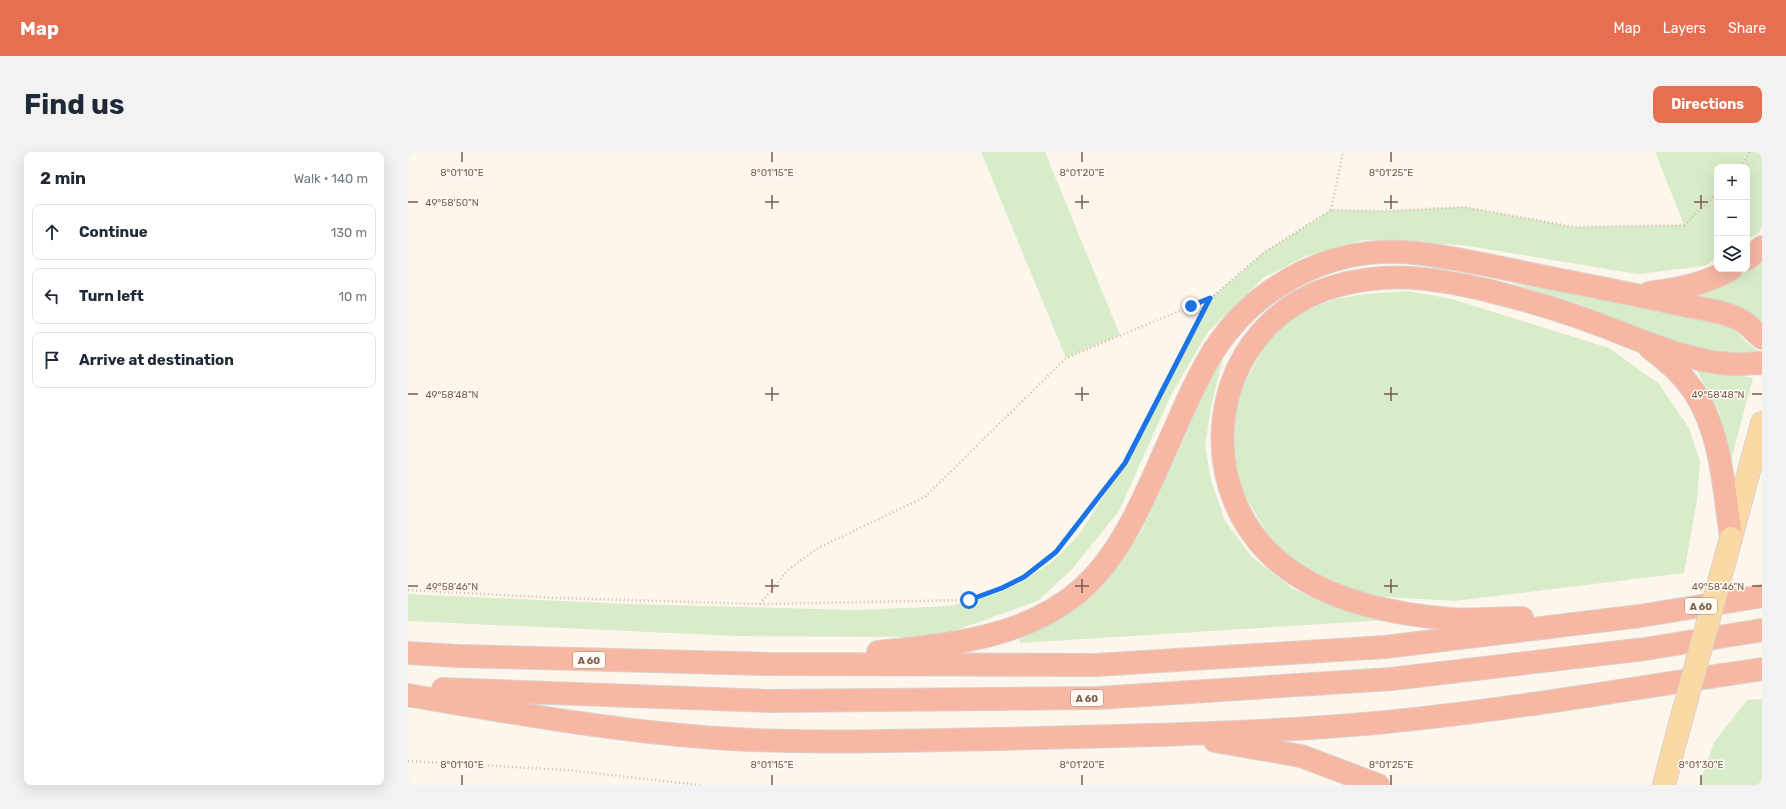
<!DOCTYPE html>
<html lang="en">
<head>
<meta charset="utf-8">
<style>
  :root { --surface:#fff; --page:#f2f2f3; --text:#1f2937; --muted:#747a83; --line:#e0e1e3; --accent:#e76f51 }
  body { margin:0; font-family:Rubik,sans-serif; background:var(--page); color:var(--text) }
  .controls { position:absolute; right:12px; top:12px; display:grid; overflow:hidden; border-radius:8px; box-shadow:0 4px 16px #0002 }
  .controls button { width:36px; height:36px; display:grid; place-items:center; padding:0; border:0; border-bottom:1px solid var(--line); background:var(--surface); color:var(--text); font:20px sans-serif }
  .stop { position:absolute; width:12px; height:12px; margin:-9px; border:3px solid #1a73e8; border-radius:50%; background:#fff }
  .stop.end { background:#1a73e8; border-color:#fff; box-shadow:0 1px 4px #0008 }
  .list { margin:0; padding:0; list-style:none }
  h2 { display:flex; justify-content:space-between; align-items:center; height:52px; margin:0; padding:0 16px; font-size:17px }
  h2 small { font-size:13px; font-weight:400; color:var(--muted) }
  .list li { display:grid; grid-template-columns:26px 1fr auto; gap:12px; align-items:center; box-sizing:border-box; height:56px; margin:0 8px 8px; padding:0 8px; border:1px solid var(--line); border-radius:8px }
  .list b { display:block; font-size:15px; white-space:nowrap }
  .list em { font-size:13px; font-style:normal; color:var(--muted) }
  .icon { flex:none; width:22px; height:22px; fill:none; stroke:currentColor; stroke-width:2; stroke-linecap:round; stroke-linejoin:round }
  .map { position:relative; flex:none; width:1354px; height:633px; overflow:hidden; border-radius:8px }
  header { display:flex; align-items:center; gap:24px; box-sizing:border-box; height:56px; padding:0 20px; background:var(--accent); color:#fff }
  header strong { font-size:19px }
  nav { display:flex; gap:22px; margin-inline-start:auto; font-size:14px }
  .intro { display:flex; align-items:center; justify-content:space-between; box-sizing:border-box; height:96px; padding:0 24px }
  h1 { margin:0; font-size:28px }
  .button { padding:10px 18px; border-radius:8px; background:var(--accent); color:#fff; font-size:14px; font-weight:700 }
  main { display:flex; gap:24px; padding:0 24px }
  aside { flex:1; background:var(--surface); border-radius:8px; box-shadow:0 4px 16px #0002 }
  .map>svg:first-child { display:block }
  .green { fill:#d8ecc9 }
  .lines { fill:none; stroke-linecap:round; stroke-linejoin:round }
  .major-casing { stroke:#dad1cd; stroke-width:24 }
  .highway-casing { stroke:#dad1cd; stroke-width:24 }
  .path { stroke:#d9b8a5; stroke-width:2.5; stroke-dasharray:1 3; stroke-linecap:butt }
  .major { stroke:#fbd9a5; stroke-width:22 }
  .highway { stroke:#f7b7a3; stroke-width:22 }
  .major-bridge-casing { stroke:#dad1cd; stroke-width:24; stroke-linecap:butt }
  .major-bridge { stroke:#fbd9a5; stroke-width:22 }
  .route { stroke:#1a73e8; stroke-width:5 }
  .ticks { fill:none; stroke:#7a5c4d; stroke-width:1.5 }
  .labels { text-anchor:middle; stroke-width:3; stroke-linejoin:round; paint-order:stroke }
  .shield { fill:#fffaf3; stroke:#a28b7f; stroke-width:1 }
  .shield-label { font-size:10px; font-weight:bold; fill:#7a5c4d }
  .ticks-label { font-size:10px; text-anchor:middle; fill:#7a5c4d; stroke:#fffaf3; stroke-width:3; stroke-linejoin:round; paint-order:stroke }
</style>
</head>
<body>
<header>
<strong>Map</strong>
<nav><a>Map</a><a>Layers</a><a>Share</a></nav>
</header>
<div class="intro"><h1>Find us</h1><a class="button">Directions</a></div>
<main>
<aside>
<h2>2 min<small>Walk · 140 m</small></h2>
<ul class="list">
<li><svg class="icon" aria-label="ahead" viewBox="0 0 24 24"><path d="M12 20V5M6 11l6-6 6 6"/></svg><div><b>Continue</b></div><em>130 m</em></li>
<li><svg class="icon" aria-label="left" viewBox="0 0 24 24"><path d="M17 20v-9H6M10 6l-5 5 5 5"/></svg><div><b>Turn left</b></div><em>10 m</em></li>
<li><svg class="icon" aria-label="arrive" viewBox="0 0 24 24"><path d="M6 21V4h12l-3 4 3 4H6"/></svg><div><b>Arrive at destination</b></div></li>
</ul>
</aside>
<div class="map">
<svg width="1354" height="633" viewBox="0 0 1354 633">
  <rect width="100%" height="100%" fill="#fdf6ec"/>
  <g class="green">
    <path d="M573 0H637L712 183 658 206Z"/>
    <path d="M1247 0H1354V75L1350 81 1339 88V15H1309V106L1297 114 1230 122 1054 93 955 88 898 104 855 126 800 180 763 243 711 359 664 417 630 449 540 481 506 485 329 484 0 469V442L219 452 448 458 542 454 569 448 593 440 615 429 645 409 670 384 717 311 803 146 855 101 923 58 974 59 1057 55 1166 75 1276 73Z"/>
    <path d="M1354 108V175L1280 146 1319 131Z"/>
    <path d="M1102 131 1275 162 1324 175 1338 190 1352 200 1333 205 1309 203 1247 184 1171 152Z"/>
    <path d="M1000 139 1044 147 1201 196 1251 232 1281 276 1292 309 1289 348 1276 421 1047 449 961 444 924 430 889 414 861 385 835 340 825 304 826 262 838 228 856 195 875 175 897 158 928 147 957 142Z"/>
    <path d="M815 206 803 256 797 294 803 328 817 369 844 405 885 437 919 452 955 464 979 468 612 491 611 483 661 460 679 447 707 417 733 380 773 293 797 237Z"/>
    <path d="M1287 215 1345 226 1321 315 1318 287 1311 260Z"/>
    <path d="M1354 547V633H1291L1306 590 1339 548Z"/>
  </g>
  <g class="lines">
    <defs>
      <g id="major">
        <path d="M1323 386 1354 271"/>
        <path d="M1256 633 1269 583"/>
      </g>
      <g id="highway">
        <path d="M1339 107 1354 95"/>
        <path d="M1242 141C1270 137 1298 132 1323 117"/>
        <path d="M1242 196C1257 207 1271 219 1282 234 1313 275 1316 337 1323 386"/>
        <path d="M1114 466C1090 466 1065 469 1041 467 988 462 933 452 887 422 775 349 796 171 928 134 981 119 1025 126 1078 138 1110 146 1142 155 1173 166 1220 182 1273 209 1323 212 1333 213 1344 211 1354 211"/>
        <path d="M470 500C541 493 619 486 675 436 714 400 735 348 756 301 772 266 786 230 806 198 850 131 927 92 1007 101 1054 106 1101 118 1147 127 1190 135 1233 144 1275 153 1294 157 1316 159 1333 168 1341 173 1347 180 1354 186"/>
        <path d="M0 501 50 504 361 512 688 513 977 495 1232 464 1354 444"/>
        <path d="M35 537 360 549 690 546 983 527 1237 497 1354 478"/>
        <path d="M0 543C94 559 189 576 284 584 384 593 485 589 585 587 713 584 841 582 968 571 1097 559 1225 536 1354 517"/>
        <path d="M807 589 893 604 970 633"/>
      </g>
    </defs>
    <use href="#major" class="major-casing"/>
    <use href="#highway" class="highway-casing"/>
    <g class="path">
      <path d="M1333 15 1342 0"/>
      <path d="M923 58 935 0"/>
      <path d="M0 438 150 446 351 452 561 448 593 436 616 425 648 400 717 311 803 146 855 101 923 58 974 59 1057 55 1166 75 1276 73 1309 41"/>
      <path d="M352 452 380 418 412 395 517 345 658 206 803 146"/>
      <path d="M0 609 158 618 292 633"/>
    </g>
    <use href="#major" class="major"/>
    <use href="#highway" class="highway"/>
    <defs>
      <path id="major-bridge" d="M1269 583 1323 386"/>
    </defs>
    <use href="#major-bridge" class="major-bridge-casing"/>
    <use href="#major-bridge" class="major-bridge"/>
  </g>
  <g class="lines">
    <path class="route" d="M561 448 594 436 616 425 648 400 717 311 802 146 783 154"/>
  </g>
  <path class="ticks" d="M54 0V10M364 0V10M674 0V10M983 0V10M364 43V57M674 43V57M983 43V57M1293 43V57M0 50H10M357 50H371M667 50H681M976 50H990M1286 50H1300M364 235V249M674 235V249M983 235V249M0 242H10M357 242H371M667 242H681M976 242H990M1344 242H1354M364 427V441M674 427V441M983 427V441M0 434H10M357 434H371M667 434H681M976 434H990M1344 434H1354M54 623V633M364 623V633M674 623V633M983 623V633M1293 623V633"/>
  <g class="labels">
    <g class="shield">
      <rect x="1277" y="446" width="32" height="16" rx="3"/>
      <rect x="165" y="500" width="32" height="16" rx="3"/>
      <rect x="663" y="538" width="32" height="16" rx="3"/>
    </g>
    <g class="shield-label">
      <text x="1293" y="458">A 60</text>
      <text x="181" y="512">A 60</text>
      <text x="679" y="550">A 60</text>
    </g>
  </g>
  <g class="ticks-label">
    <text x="54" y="24">8°01'10"E</text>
    <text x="364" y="24">8°01'15"E</text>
    <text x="674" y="24">8°01'20"E</text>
    <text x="983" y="24">8°01'25"E</text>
    <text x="44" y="54">49°58'50"N</text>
    <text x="44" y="246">49°58'48"N</text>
    <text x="1310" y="246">49°58'48"N</text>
    <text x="44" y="438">49°58'46"N</text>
    <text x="1310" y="438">49°58'46"N</text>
    <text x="54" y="616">8°01'10"E</text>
    <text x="364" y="616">8°01'15"E</text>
    <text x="674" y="616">8°01'20"E</text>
    <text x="983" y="616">8°01'25"E</text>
    <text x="1293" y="616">8°01'30"E</text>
  </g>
</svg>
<div class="controls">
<button>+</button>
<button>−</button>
<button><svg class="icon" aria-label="layers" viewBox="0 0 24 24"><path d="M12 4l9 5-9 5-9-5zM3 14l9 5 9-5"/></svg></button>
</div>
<div class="stop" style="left:561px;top:448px"></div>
<div class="stop end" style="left:783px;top:154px"></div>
</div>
</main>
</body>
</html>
